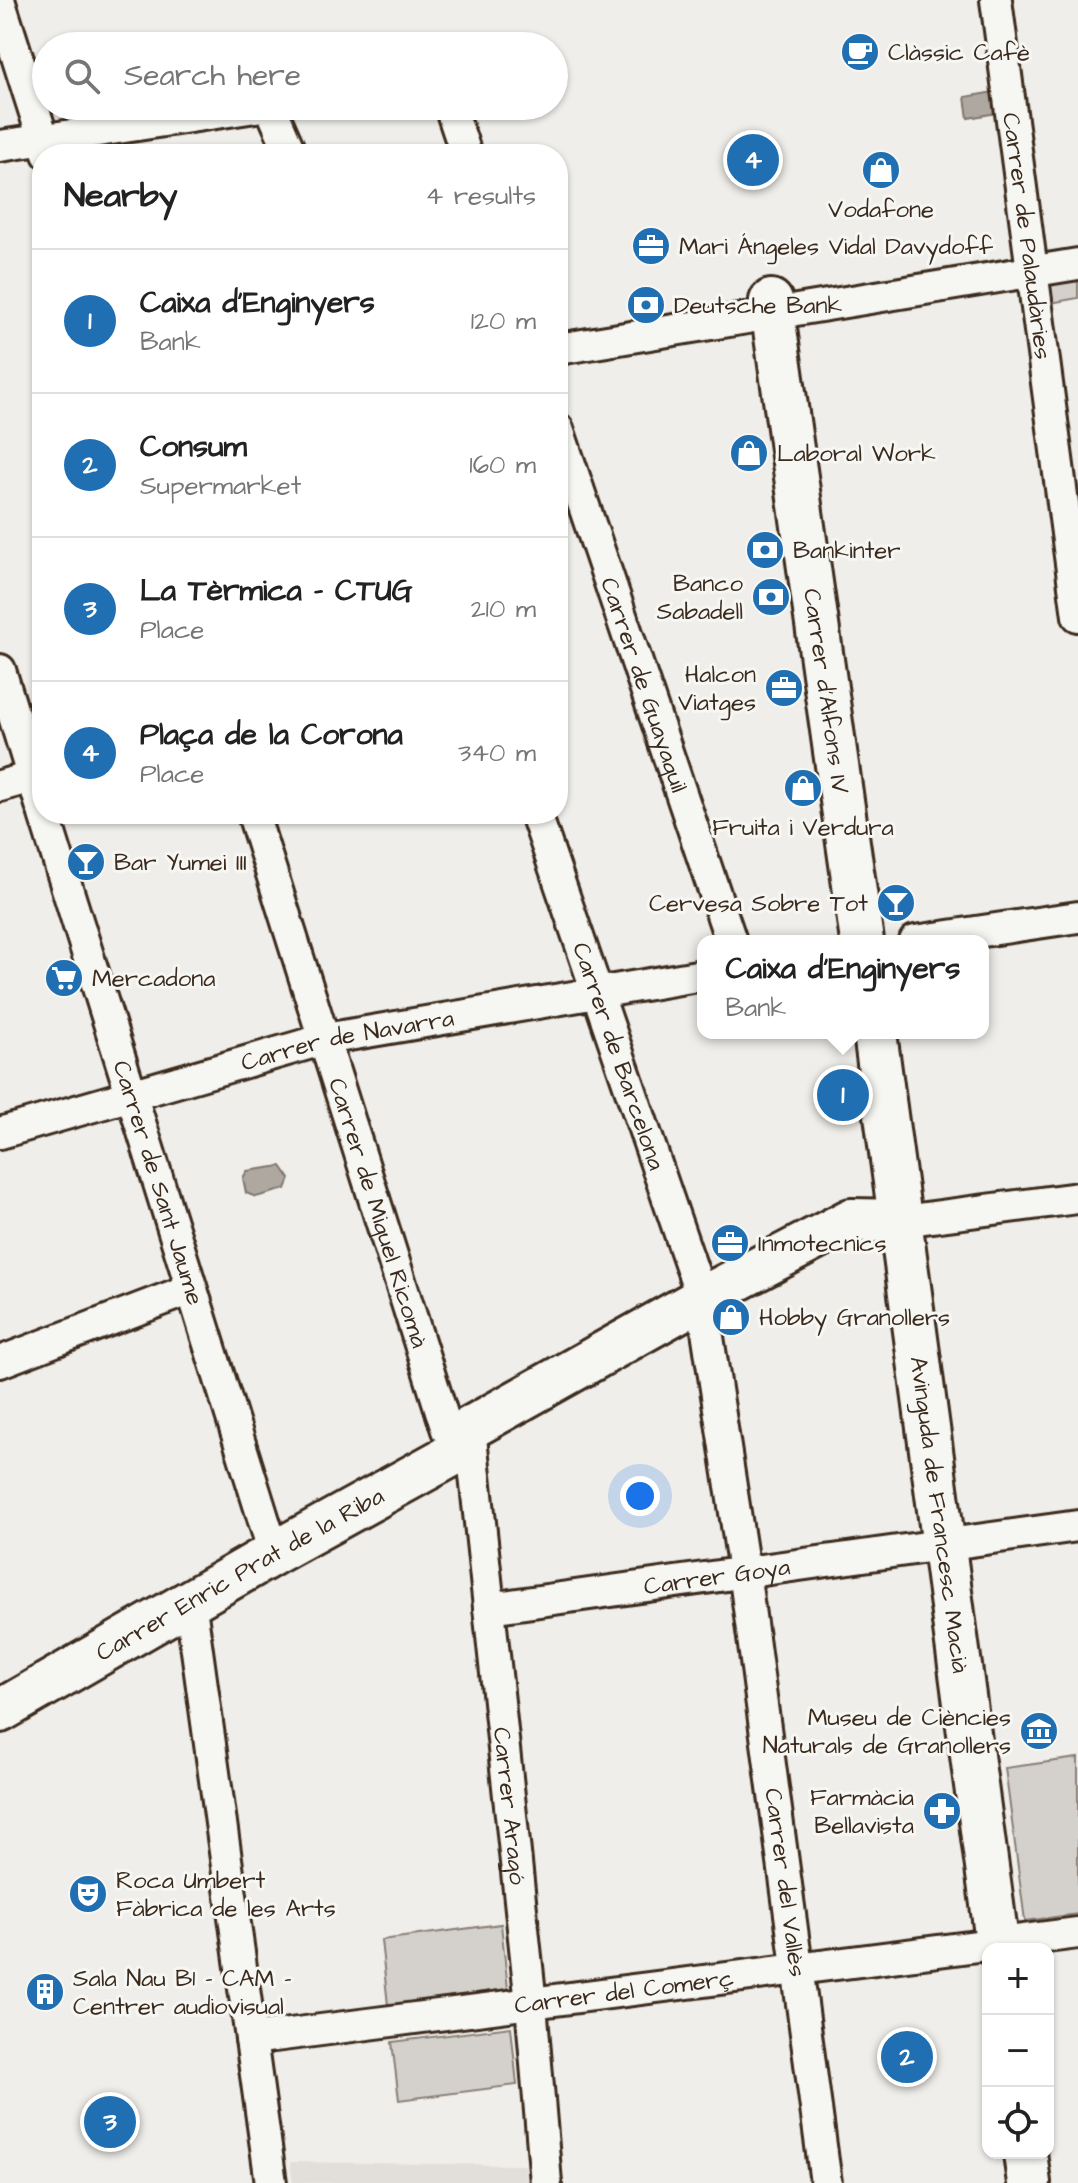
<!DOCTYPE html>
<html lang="en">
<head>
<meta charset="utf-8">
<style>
  :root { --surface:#fff; --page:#f6f6f6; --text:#222; --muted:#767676; --line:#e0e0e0; --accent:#1f6fb2 }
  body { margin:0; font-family:"Architects Daughter",sans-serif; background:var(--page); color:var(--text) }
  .controls { position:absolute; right:24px; bottom:24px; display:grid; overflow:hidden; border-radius:16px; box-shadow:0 2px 6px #0004 }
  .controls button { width:72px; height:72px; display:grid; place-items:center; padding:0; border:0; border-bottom:2px solid var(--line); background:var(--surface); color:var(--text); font:40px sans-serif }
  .you { position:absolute; left:640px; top:1496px; width:28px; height:28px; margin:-20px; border:6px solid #fff; border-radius:50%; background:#1a73e8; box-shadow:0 0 0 12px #1a73e833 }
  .badge { display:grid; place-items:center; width:52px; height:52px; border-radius:50%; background:var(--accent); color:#fff; font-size:26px; font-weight:700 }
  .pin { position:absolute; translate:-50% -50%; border:4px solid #fff; box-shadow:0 2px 8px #0006 }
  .popup { position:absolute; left:697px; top:935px; width:292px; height:104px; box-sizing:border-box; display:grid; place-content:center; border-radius:16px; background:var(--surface); filter:drop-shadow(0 2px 6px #0005); font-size:26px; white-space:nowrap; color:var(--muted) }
  .popup b { font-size:30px; color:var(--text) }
  .popup::after { content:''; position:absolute; left:50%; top:100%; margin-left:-16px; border:16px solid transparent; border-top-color:var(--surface) }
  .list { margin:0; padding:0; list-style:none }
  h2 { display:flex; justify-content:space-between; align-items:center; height:104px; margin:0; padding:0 32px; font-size:34px }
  h2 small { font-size:26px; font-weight:400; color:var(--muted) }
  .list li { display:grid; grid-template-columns:52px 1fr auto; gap:24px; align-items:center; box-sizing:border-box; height:144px; padding:0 32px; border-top:2px solid var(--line) }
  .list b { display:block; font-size:30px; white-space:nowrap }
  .list p { margin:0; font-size:26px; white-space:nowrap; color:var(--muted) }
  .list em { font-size:26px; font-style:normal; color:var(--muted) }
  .icon { flex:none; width:44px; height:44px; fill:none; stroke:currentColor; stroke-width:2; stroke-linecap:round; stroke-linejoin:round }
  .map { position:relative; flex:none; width:1078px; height:2183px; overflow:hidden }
  .search { position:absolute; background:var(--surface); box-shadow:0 2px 6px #0004; left:32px; top:32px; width:536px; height:88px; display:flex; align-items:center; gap:20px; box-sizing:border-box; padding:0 28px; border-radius:44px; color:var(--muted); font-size:30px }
  .panel { position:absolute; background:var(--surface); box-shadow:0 2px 6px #0004; left:32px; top:144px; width:536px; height:680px; border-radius:32px }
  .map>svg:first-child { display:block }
  .built { fill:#e2dfdb }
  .green { fill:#d4d1cc; stroke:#887e75; stroke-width:2 }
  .water { fill:#afa8a1; stroke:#81766d; stroke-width:2 }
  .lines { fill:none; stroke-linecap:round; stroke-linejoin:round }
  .street-casing { stroke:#3b2a1e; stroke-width:36 }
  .secondary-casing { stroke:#3b2a1e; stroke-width:48 }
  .street { stroke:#f6f6f2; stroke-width:30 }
  .secondary { stroke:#f6f6f2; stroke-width:42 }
  .labels { text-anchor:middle; stroke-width:6; stroke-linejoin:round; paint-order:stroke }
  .poi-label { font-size:24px; fill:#3b2a1e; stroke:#f6f6f2; text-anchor:start }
  .street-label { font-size:24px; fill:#3b2a1e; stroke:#f6f6f2 }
</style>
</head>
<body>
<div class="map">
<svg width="1078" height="2183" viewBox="0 0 1078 2183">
  <rect width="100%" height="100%" fill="#efeeea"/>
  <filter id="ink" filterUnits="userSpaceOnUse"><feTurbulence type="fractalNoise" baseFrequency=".0125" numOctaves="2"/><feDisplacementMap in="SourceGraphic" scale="16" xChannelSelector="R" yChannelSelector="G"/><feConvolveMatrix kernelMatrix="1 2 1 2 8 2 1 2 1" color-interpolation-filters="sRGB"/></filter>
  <g filter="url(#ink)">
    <path class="built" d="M290 2162 525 2165 527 2183H293Z"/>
    <g class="green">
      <path d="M1078 277V298L1045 304 1041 283Z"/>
      <path d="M1078 1758V1914L1025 1921 1005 1768Z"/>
      <path d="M501 1924 508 1989 388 2005 381 1940Z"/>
      <path d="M511 2027 517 2085 399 2100 392 2042Z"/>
    </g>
    <g class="water">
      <path d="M1000 91 1003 112 968 118 965 97Z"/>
      <path d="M281 1166 290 1179 286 1189 256 1197 246 1193 243 1178 247 1171Z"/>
    </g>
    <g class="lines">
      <defs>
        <g id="street">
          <path id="s1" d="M996 0 1078 616"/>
          <path d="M0 3 48 154"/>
          <path d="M270 106 291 154"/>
          <path d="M450 106 466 154"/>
          <path d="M0 146 262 106"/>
          <path d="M558 349 1078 264"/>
          <path id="s2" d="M558 429 731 941"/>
          <path d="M0 670 42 808"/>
          <path d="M0 786 42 774"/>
          <path id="s3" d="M44 814 274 1553"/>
          <path id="s4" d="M253 814 447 1430"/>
          <path id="s5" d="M536 814 702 1298 744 1571 826 2183"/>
          <path d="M915 941 1078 917"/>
          <path id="s6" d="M0 1133 325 1039 703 975"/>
          <path d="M902 1221 1078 1198"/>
          <path d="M0 1362 191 1289"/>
          <path id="s7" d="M470 1428 531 2004 546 2183"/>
          <path d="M190 1600 271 2183"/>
          <path id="s8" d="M489 1608 1078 1526"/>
          <path id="s9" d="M251 2039 1078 1933"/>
        </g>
        <g id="secondary">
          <path id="s10" d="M771 301 862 941"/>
          <path id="s11" d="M875 1033 998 1949"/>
          <path id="s12" d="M0 1711 274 1553 450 1456 470 1428 702 1298 851 1220 902 1221"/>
          <path d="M1025 2153 1029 2183"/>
        </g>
      </defs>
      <use href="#street" class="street-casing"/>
      <use href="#secondary" class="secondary-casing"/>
      <use href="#street" class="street"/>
      <use href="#secondary" class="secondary"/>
    </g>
  </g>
  <defs>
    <symbol id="cafe-disc" viewBox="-11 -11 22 22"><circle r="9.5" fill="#1f6fb2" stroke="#f6f6f2"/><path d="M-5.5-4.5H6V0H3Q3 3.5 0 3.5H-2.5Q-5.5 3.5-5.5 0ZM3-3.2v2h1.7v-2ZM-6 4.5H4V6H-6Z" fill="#fff"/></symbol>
    <symbol id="shop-disc" viewBox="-11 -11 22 22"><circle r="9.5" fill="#1f6fb2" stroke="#f6f6f2"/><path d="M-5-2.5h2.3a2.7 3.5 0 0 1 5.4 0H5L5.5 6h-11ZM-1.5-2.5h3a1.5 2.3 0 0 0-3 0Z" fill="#fff"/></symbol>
    <symbol id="office-disc" viewBox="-11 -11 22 22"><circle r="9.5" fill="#1f6fb2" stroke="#f6f6f2"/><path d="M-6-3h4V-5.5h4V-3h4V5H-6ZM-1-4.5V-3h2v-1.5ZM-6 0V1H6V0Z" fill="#fff"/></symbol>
    <symbol id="bank-disc" viewBox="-11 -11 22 22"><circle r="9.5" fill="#1f6fb2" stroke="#f6f6f2"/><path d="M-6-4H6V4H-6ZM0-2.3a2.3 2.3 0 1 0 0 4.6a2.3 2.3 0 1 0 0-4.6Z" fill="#fff"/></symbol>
    <symbol id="bar-disc" viewBox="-11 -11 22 22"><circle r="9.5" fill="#1f6fb2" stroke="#f6f6f2"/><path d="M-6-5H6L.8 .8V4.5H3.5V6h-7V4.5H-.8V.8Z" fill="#fff"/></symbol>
    <symbol id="supermarket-disc" viewBox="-11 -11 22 22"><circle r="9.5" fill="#1f6fb2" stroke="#f6f6f2"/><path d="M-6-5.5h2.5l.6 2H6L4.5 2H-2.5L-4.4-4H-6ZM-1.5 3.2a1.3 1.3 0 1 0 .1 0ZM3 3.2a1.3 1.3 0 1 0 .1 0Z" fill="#fff"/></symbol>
    <symbol id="museum-disc" viewBox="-11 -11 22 22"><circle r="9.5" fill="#1f6fb2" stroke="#f6f6f2"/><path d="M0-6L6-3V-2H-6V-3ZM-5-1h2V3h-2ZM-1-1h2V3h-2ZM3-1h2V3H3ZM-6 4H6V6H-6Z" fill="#fff"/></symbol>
    <symbol id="pharmacy-disc" viewBox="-11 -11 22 22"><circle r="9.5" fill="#1f6fb2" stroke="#f6f6f2"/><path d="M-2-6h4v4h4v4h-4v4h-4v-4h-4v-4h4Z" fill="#fff"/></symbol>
    <symbol id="theatre-disc" viewBox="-11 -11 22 22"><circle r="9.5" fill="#1f6fb2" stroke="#f6f6f2"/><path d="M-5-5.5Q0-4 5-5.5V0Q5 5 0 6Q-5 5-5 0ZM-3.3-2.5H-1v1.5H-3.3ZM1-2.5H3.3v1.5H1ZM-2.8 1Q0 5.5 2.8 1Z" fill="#fff"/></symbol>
    <symbol id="building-disc" viewBox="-11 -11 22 22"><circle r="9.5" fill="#1f6fb2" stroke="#f6f6f2"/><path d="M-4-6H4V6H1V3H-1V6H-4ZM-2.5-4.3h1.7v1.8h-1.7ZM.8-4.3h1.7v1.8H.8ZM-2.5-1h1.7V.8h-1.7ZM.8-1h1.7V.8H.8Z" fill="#fff"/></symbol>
  </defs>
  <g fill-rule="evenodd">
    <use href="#cafe-disc" x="838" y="30" width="44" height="44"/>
    <use href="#shop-disc" x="859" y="148" width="44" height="44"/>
    <use href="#office-disc" x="629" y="224" width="44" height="44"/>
    <use href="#bank-disc" x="624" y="283" width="44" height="44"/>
    <use href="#shop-disc" x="727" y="431" width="44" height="44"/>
    <use href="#bank-disc" x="743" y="528" width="44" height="44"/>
    <use href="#bank-disc" x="749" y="575" width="44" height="44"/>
    <use href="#office-disc" x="762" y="666" width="44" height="44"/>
    <use href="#shop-disc" x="781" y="766" width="44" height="44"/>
    <use href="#bar-disc" x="64" y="840" width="44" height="44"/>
    <use href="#bar-disc" x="874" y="881" width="44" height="44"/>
    <use href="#supermarket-disc" x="42" y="956" width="44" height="44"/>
    <use href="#office-disc" x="708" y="1221" width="44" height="44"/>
    <use href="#shop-disc" x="709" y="1295" width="44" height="44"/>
    <use href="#museum-disc" x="1017" y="1709" width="44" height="44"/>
    <use href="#pharmacy-disc" x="920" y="1789" width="44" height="44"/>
    <use href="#theatre-disc" x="66" y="1872" width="44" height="44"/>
    <use href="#building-disc" x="23" y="1970" width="44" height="44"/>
  </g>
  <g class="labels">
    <g class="poi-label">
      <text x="888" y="60">Clàssic Cafè</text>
      <text x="881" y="217" text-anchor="middle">Vodafone</text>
      <text x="679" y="254">Mari Ángeles Vidal Davydoff</text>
      <text x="674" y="313">Deutsche Bank</text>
      <text x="777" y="461">Laboral Work</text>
      <text x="793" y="558">Bankinter</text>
      <text x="743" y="591" text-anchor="end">Banco<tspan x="743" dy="28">Sabadell</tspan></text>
      <text x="756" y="682" text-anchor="end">Halcon<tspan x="756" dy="28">Viatges</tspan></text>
      <text x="803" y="835" text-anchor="middle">Fruita i Verdura</text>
      <text x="114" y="870">Bar Yumei III</text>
      <text x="868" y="911" text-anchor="end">Cervesa Sobre Tot</text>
      <text x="92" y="986">Mercadona</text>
      <text x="758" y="1251">Inmotecnics</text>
      <text x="759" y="1325">Hobby Granollers</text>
      <text x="1011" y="1725" text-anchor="end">Museu de Ciències<tspan x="1011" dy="28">Naturals de Granollers</tspan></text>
      <text x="914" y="1805" text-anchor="end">Farmàcia<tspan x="914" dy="28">Bellavista</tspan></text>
      <text x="116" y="1888">Roca Umbert<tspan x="116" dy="28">Fàbrica de les Arts</tspan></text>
      <text x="73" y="1986">Sala Nau B1 - CAM -<tspan x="73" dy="28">Centrer audiovisual</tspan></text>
    </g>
    <g class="street-label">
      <text dy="8" stroke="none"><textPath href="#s1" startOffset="238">Carrer de Palaudàries</textPath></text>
      <text dy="8" stroke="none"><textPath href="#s2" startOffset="270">Carrer de Guayaquil</textPath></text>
      <text dy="8" stroke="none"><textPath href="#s10" startOffset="394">Carrer d'Alfons IV</textPath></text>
      <text dy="8" stroke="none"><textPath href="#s6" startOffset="360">Carrer de Navarra</textPath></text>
      <text dy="8" stroke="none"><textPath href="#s5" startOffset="256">Carrer de Barcelona</textPath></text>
      <text dy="8" stroke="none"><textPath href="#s3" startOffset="386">Carrer de Sant Jaume</textPath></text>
      <text dy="8" stroke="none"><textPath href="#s4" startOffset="418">Carrer de Miquel Ricomà</textPath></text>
      <text dy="8" stroke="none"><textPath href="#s11" startOffset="486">Avinguda de Francesc Macià</textPath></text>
      <text dy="8" stroke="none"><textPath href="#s12" startOffset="276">Carrer Enric Prat de la Riba</textPath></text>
      <text dy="8" stroke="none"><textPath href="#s8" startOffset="230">Carrer Goya</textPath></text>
      <text dy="8" stroke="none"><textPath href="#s7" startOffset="380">Carrer Aragó</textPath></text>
      <text dy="8" stroke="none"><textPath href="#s5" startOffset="1102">Carrer del Vallès</textPath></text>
      <text dy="8" stroke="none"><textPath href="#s9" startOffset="376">Carrer del Comerç</textPath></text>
    </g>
  </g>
</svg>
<div class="controls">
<button>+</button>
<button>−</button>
<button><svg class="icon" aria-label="locate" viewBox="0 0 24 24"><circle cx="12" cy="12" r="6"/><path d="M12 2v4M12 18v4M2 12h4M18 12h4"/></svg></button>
</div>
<div class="you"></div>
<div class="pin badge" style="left:843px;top:1095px">1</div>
<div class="popup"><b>Caixa d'Enginyers</b>Bank</div>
<div class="pin badge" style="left:907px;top:2057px">2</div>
<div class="pin badge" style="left:110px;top:2122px">3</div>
<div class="pin badge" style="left:753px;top:160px">4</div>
<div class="search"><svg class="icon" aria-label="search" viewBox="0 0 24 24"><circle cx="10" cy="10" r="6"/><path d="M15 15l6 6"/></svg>Search here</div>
<section class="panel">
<h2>Nearby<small>4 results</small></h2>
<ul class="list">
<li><span class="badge">1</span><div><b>Caixa d'Enginyers</b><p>Bank</p></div><em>120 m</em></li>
<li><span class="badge">2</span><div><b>Consum</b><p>Supermarket</p></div><em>160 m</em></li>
<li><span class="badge">3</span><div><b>La Tèrmica - CTUG</b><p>Place</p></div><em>210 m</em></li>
<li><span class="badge">4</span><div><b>Plaça de la Corona</b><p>Place</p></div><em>340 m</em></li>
</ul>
</section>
</div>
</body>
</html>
